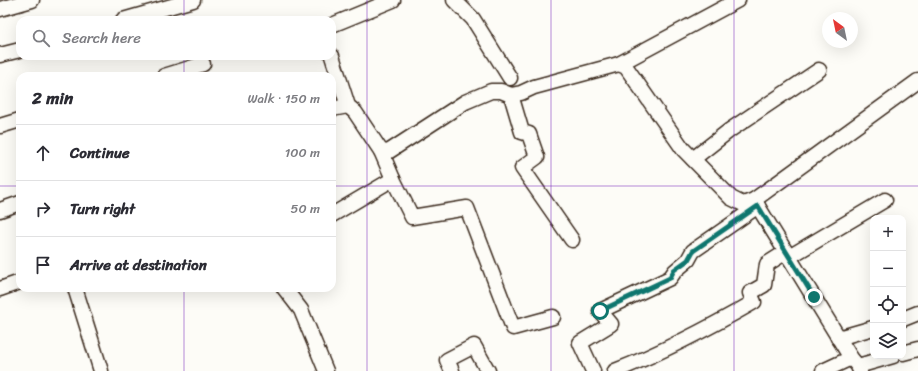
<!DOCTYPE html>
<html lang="en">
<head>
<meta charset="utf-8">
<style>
  :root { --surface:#fff; --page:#f2f2f3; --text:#2b2b33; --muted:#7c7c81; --line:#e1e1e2 }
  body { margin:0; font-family:Sriracha,sans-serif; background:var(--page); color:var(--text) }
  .controls { position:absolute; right:12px; bottom:12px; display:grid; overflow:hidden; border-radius:8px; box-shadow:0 4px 16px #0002 }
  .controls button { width:36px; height:36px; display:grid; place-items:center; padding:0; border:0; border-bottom:1px solid var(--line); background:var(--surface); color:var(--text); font:20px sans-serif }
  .compass { position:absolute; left:822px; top:12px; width:36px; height:36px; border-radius:50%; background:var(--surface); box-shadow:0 4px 16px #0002; rotate:327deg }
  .stop { position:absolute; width:12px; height:12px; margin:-9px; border:3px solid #0f766e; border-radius:50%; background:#fff }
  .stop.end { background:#0f766e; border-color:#fff; box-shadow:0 1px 4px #0008 }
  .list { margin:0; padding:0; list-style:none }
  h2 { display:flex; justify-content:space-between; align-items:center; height:52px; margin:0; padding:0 16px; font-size:17px }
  h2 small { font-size:13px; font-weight:400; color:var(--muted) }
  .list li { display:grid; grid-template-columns:26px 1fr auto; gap:12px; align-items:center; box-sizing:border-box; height:56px; padding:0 16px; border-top:1px solid var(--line) }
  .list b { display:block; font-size:15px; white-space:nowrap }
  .list em { font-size:13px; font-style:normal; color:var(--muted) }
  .icon { flex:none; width:22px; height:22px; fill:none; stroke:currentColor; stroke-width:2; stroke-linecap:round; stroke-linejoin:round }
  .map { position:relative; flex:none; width:918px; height:371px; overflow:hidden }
  .search { position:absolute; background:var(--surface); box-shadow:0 4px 16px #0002; left:16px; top:16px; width:320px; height:44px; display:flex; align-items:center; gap:10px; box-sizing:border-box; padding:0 14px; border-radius:12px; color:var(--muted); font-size:15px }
  .panel { position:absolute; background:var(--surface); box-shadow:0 4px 16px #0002; left:16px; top:72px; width:320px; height:220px; border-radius:12px }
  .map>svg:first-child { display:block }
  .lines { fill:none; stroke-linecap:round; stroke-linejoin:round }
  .street-casing { stroke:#3b2a1e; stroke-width:17 }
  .street { stroke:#fdfcf7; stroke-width:14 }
  .route { stroke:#0f766e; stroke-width:5 }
  .grid { fill:none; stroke:#7b2cbf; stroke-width:1; stroke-opacity:0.55 }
</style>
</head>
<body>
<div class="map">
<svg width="918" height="371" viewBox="0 0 918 371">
  <rect width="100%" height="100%" fill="#fdfcf7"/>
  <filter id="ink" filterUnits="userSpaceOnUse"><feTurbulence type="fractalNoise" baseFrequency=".025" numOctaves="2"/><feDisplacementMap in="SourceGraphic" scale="8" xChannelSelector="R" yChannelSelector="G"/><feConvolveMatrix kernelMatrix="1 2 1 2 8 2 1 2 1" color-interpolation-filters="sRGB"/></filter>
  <g filter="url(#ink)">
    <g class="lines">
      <defs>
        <g id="street">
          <path d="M454 0 473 19 510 78"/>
          <path d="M0 9 32 0"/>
          <path d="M123 20 193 0"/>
          <path d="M332 25 393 0"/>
          <path d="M0 55 20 50"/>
          <path d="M332 56 348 106 355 112 381 151 388 152 465 102 491 91H501L511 95 521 93 534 87 619 64 738 0"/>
          <path d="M619 64 626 67 683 149 731 198 743 204 754 200 918 81"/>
          <path d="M164 76 203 64"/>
          <path d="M511 95 522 132 529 134 537 157 522 168 572 240"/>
          <path d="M332 109 348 106"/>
          <path d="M0 126 20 120"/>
          <path d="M381 151 393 179"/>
          <path d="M693 159 730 130 819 70"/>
          <path d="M754 200 851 358 858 366 860 371"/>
          <path d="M0 210 20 203"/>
          <path d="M332 215 393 179 412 217 467 208 513 328 553 317"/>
          <path d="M789 257 885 200"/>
          <path d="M75 288 101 371"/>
          <path d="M284 288 301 310 326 371"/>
          <path d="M0 289 20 282"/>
          <path d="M903 319 918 313"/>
          <path d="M838 338 873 328"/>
          <path d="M903 353 918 349"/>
          <path d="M858 366 893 356"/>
          <path d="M452 371 447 360 474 346 488 371"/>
          <path d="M593 371 580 343 611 324 600 311 670 278 675 271 688 260 693 251 758 206"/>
          <path d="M615 371C663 352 709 328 754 302L750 293 764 285 767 264 786 252"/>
          <path d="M823 371 851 358"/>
        </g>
      </defs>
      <use href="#street" class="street-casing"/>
      <use href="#street" class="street"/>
    </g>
  </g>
  <g class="lines" filter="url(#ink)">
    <path class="route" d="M600 311 670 278 674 270 688 260 693 251 758 206 814 297"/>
  </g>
  <path class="grid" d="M184 0V20M367 0V371M551 0V371M734 0V371M184 56V76M0 186H20M332 186H918M184 288V371"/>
</svg>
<div class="controls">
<button>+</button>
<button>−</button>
<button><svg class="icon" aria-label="locate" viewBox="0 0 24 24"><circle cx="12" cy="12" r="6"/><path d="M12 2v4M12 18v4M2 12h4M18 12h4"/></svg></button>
<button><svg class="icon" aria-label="layers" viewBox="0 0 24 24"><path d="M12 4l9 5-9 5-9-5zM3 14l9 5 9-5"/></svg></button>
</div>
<svg class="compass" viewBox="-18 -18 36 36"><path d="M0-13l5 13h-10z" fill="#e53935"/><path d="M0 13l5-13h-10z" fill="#7c7c81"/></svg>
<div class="stop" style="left:600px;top:311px"></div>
<div class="stop end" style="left:814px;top:297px"></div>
<div class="search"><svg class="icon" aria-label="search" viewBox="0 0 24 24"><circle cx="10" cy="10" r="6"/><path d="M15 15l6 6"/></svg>Search here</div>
<section class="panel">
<h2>2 min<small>Walk · 150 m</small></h2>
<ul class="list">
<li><svg class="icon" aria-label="ahead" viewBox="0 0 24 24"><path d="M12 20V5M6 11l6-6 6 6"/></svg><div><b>Continue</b></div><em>100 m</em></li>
<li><svg class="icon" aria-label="right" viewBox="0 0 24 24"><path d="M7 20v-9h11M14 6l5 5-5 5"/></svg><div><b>Turn right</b></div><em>50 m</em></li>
<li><svg class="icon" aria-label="arrive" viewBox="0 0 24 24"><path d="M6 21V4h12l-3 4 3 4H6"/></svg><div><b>Arrive at destination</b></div></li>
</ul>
</section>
</div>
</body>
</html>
